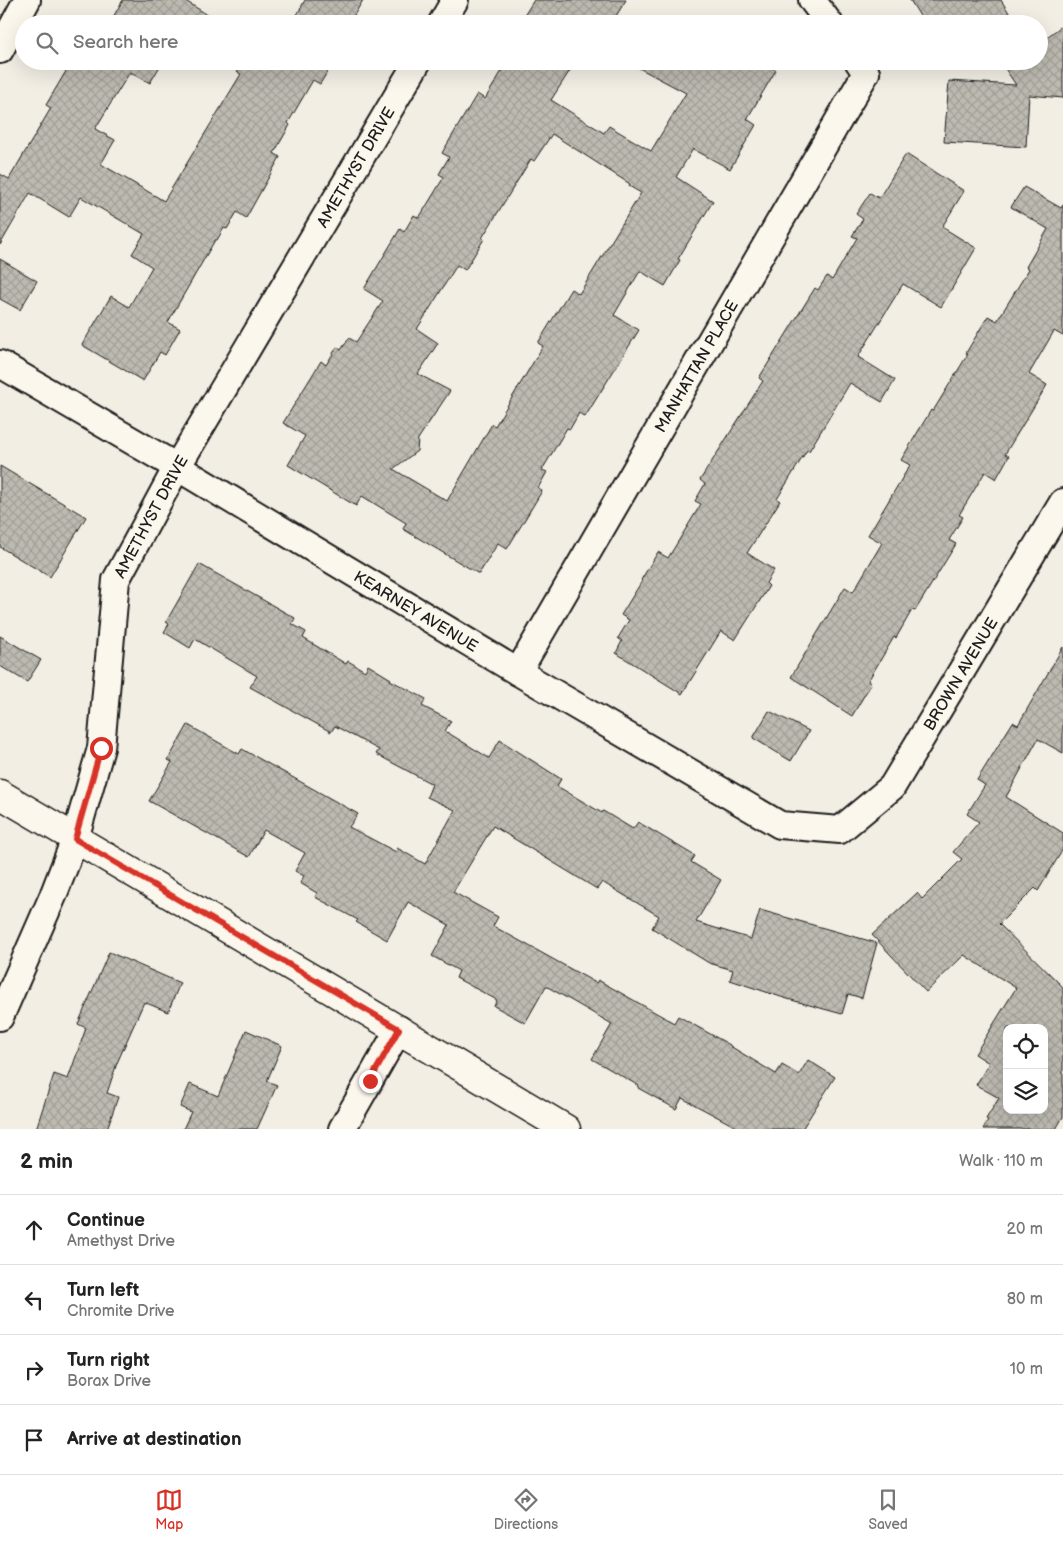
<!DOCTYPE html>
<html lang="en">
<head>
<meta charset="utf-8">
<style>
  :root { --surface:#fff; --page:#f6f6f6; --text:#222; --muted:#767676; --line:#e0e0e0; --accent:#d93025 }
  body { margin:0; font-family:"Balsamiq Sans",sans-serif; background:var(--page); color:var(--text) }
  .controls { position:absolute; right:15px; bottom:15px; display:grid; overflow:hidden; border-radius:10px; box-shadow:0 5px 20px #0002 }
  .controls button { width:45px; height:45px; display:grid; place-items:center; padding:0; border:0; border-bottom:1px solid var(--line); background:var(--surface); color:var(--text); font:25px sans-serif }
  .stop { position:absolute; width:15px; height:15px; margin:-11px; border:4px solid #d93025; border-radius:50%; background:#fff }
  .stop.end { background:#d93025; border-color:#fff; box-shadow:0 1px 5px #0008 }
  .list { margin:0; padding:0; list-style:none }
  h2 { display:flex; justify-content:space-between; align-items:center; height:65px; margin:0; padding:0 20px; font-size:21px }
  h2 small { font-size:16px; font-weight:400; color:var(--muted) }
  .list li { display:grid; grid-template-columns:32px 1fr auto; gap:15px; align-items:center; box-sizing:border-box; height:70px; padding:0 20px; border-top:1px solid var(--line) }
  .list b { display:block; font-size:19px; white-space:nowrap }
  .list p { margin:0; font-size:16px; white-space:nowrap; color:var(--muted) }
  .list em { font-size:16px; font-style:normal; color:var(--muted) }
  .icon { flex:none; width:28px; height:28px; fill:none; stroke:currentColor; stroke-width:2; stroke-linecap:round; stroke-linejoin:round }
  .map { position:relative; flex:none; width:1063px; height:1129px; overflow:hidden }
  .search { position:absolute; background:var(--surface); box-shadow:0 5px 20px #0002; left:15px; right:15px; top:15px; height:55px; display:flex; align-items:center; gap:12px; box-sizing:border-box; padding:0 18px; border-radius:28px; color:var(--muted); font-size:19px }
  .sheet { height:345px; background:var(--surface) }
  nav { display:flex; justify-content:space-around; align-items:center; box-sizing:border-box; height:70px; border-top:1px solid var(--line); background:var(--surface); font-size:14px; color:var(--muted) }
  nav a { display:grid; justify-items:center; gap:2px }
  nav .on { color:var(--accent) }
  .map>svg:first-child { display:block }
  .building { fill:url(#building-cross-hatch); stroke:#1c1c1c; fill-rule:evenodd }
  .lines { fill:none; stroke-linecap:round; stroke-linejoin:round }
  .street-casing { stroke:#1c1c1c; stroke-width:30 }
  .secondary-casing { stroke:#1c1c1c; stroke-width:31 }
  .street { stroke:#fbf7ec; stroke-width:26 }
  .secondary { stroke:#fbf7ec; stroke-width:28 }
  .route { stroke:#d93025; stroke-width:6 }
  .labels { text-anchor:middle; stroke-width:4; stroke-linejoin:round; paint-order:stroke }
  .street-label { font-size:16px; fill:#1c1c1c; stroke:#fbf7ec }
</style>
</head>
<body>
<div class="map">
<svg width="1063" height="1129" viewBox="0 0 1063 1129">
  <defs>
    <pattern id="building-cross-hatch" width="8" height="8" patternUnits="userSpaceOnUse" patternTransform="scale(1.25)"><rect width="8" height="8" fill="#bdbab1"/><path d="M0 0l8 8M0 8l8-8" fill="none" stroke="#a29f98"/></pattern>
  </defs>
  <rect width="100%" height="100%" fill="#f2eee4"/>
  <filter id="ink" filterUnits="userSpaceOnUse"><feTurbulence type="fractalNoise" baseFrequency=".02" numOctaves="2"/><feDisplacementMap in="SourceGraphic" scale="10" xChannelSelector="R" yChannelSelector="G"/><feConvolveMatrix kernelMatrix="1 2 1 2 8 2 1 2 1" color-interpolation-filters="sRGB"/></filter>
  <g filter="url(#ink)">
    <g class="building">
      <path d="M123 0H184L222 24H109Z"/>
      <path d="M305 0H363L353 17 358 19 355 24H292Z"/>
      <path d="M534 0H626L611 24H527L528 22 522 19Z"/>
      <path d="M910 0H1001L1016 24H925Z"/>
      <path d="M1063 25V98L1029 95 1026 147 944 142 949 81 1016 85 1000 61H1039V43Z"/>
      <path d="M72 61H163L150 83 130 72 95 129 115 140 101 164 164 201 241 74 237 72 243 61H334L320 84 313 80 288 123 290 125 274 153 280 157 246 218 237 212 227 229 224 228 217 240H215L168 322 180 329 165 355 160 352 143 381 82 345 111 296 129 307 152 267 132 254 144 234 81 197 69 217 30 193 0 245V174L9 179 51 108 46 105Z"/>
      <path d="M508 61H576L551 100 604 133 609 126 651 151 686 93 626 61H761L776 70 747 119 756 125 730 169 693 149 676 177 713 201 678 259 680 260 665 286 640 271 614 315 639 330 585 417 579 413 570 429 567 428 542 470 547 472 538 488 542 491 507 549 498 543 479 574 403 529 406 523 362 496 356 506 288 465 305 436 283 423 321 361 326 365 337 347 341 350 349 338 356 342 383 301 364 289 400 229 404 232 414 215 419 218 444 177 439 174 449 157 442 153 477 94 485 99ZM552 134 630 184 629 186 641 193 579 294 571 289 538 343 543 346 495 426 492 424 447 501 393 469 417 451 418 439 450 391 418 374 438 343 417 329 457 265 465 270 484 239 482 238 531 159 534 161Z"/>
      <path d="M906 154 964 191 942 227 976 248 941 307 903 284 858 357 895 380 882 402 850 383 809 451 807 450 777 499 780 501 747 553 774 570 766 583 769 586 735 640 721 631 682 694 616 653 622 641 618 638 629 620 621 615 642 581 641 580 658 552 668 558 701 504 695 501 705 484 700 480 763 381 759 378 815 288 818 290 827 276 832 280 857 238 852 236 863 219 856 214 870 193 879 198Z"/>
      <path d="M1024 187 1061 208 1063 205V336L1054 331 1029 374 1047 385 1005 454 1009 456 996 479 985 472 959 515 963 517 949 540 956 544 915 611 912 610 896 638 894 637 868 681 871 684 852 716 791 677 845 587 853 592 882 543 868 535 910 465 901 460 931 410 933 411 968 354 966 353 988 316 997 321 1029 269 1026 267 1048 229 1011 207Z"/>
      <path d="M0 259 37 281 20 310 0 299Z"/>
      <path d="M0 466 86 517 50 577 0 547Z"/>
      <path d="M199 564 295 618 292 624 306 632 303 638 346 664 348 661 365 671 368 665 391 679 390 680 426 699 422 706 451 721 445 731 489 758 500 740 561 779 557 786 602 813 603 811 633 829 638 822 695 856 691 862 721 880 696 922 751 939 760 910 877 943 862 998 848 994 842 1014 784 998 730 980 733 970 709 963 652 928 659 916 602 882 597 889 493 826 453 892 498 917 493 926 596 983 598 980 674 1023 678 1016 730 1045V1046L776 1074 782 1065 799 1075 808 1060 835 1077 802 1129H740L682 1098 676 1109 638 1088 639 1086 592 1059 612 1024 546 986 525 1023 494 1006 497 1000 456 978 459 971 432 956 449 925 408 902 387 940 356 922 358 920 315 897 317 893 300 883 304 876 295 871 305 853 264 830 249 857 149 801 172 762 168 760 188 725 239 754 242 749 358 814 349 827 396 852 397 848 425 864 455 810 427 797 432 784 376 754 379 750 335 726 331 732 250 687 257 676 195 639 190 648 164 632 169 624 166 622Z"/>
      <path d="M0 636 41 660 27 682 0 666Z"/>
      <path d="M1063 647V753L1038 739 1006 797 1063 833V849L1038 891 1035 888 999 924 1063 987V1117L1056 1129H983L988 1120 986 1119 999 1098 976 1085 989 1063 975 1054 1016 988 964 955 926 992 872 935 917 893 922 899 962 859 953 852 979 822 967 814 985 785 977 780 1013 722 1018 725ZM1007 1028H1044V1110H1007Z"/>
      <path d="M769 711 809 731 791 761 753 738Z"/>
      <path d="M109 952 180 983 168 1012 144 1002 117 1063 107 1093 118 1097 107 1129H36L54 1074 68 1079 86 1028 78 1024Z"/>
      <path d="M246 1030 282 1046 267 1081 277 1085 257 1129H183L191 1112 180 1107 190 1084 218 1096Z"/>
    </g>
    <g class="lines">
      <defs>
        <g id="street">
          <path d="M812 0 830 24"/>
          <path d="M441 24 455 0"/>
          <path d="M0 50 27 0"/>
          <path id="s1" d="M0 364 177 467 518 672 780 825 840 830 892 787 1063 502"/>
          <path id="s2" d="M518 672 866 73 858 61"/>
          <path id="s3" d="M0 1017 53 896 75 839 101 748 116 580 177 467 418 61"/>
          <path d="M342 1129 399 1029"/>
        </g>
        <path id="secondary" d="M0 794 566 1129"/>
      </defs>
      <use href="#street" class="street-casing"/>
      <use href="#secondary" class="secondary-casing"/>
      <use href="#street" class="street"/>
      <use href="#secondary" class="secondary"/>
    </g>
  </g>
  <g class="lines" filter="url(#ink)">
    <path class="route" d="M101 748 75 839 399 1029 370 1081"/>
  </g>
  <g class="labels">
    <g class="street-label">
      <text dy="6" stroke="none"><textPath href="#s3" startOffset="934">AMETHYST DRIVE</textPath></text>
      <text dy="6" stroke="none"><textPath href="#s2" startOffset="354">MANHATTAN PLACE</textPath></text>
      <text dy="6" stroke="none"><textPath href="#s3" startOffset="529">AMETHYST DRIVE</textPath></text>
      <text dy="6" stroke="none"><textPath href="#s1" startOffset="484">KEARNEY AVENUE</textPath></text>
      <text dy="6" stroke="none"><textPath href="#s1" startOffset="1166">BROWN AVENUE</textPath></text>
    </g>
  </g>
</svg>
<div class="controls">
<button><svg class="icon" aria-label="locate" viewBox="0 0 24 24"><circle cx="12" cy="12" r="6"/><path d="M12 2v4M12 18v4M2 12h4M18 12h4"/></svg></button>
<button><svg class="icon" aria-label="layers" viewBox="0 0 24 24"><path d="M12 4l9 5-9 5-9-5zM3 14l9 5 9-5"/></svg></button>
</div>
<div class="stop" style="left:101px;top:748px"></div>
<div class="stop end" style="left:370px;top:1081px"></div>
<div class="search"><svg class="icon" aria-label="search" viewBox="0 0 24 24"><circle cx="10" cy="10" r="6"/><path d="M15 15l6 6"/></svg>Search here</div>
</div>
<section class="sheet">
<h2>2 min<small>Walk · 110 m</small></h2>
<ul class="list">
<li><svg class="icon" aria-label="ahead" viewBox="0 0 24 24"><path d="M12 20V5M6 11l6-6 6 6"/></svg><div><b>Continue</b><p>Amethyst Drive</p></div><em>20 m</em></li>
<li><svg class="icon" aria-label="left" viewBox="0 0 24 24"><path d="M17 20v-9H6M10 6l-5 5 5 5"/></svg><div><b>Turn left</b><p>Chromite Drive</p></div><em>80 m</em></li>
<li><svg class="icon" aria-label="right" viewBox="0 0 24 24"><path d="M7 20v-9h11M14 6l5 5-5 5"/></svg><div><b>Turn right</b><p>Borax Drive</p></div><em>10 m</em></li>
<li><svg class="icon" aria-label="arrive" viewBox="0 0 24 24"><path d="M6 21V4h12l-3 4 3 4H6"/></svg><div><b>Arrive at destination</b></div></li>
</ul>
</section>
<nav>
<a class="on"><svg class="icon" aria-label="map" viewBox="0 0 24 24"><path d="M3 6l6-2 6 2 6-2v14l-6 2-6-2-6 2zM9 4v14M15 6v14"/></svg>Map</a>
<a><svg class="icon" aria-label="directions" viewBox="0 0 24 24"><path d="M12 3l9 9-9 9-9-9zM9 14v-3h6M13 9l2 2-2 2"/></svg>Directions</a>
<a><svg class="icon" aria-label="saved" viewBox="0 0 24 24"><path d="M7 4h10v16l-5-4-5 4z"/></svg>Saved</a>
</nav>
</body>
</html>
